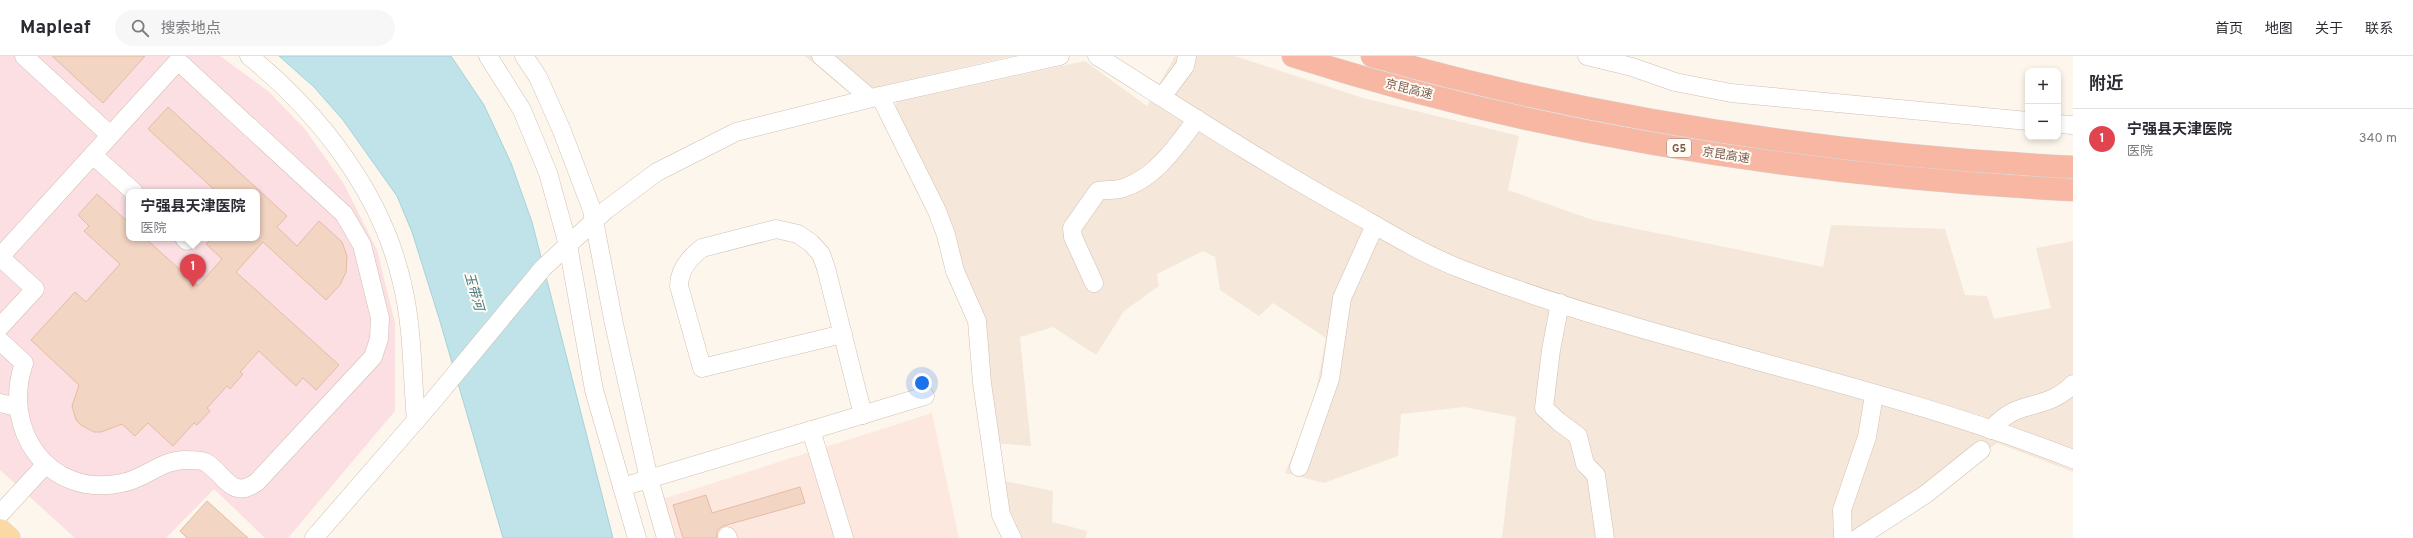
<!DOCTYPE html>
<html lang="zh">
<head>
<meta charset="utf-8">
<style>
  :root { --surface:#fff; --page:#f7f7f7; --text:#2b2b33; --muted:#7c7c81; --line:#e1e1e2; --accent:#0b8043 }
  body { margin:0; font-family:Overpass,"Noto Sans SC",sans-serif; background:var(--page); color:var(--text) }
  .controls { position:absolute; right:12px; top:12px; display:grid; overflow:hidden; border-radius:8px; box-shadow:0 2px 6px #0003 }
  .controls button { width:36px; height:36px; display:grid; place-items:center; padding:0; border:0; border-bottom:1px solid var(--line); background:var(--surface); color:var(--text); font:20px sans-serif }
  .you { position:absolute; left:922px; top:327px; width:14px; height:14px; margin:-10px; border:3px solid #fff; border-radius:50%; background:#1a73e8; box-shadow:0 0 0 6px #1a73e833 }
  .badge { display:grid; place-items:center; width:26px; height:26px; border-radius:50%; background:var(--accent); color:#fff; font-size:13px; font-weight:700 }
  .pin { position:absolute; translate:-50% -33px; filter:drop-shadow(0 1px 2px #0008) }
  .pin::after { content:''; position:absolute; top:21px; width:14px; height:12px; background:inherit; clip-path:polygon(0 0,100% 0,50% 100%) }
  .popup { position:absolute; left:126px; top:133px; width:134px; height:52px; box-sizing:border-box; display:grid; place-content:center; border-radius:8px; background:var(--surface); filter:drop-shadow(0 1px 3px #0005); font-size:13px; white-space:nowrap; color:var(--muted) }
  .popup b { font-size:15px; color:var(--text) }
  .popup::after { content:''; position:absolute; left:50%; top:100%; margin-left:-8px; border:8px solid transparent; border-top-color:var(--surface) }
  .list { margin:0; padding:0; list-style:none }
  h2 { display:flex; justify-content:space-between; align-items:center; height:52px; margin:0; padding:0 16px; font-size:17px }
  h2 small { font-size:13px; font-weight:400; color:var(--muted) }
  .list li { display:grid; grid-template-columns:26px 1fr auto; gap:12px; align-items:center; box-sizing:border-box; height:60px; padding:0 16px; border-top:1px solid var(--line) }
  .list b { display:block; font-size:15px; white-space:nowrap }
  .list p { margin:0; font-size:13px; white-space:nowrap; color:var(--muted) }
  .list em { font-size:13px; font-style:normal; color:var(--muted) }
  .icon { flex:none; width:22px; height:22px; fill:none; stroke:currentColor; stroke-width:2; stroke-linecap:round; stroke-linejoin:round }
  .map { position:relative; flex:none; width:2073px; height:482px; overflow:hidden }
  header { display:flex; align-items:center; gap:24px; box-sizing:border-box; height:56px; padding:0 20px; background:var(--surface); border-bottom:1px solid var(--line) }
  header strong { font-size:19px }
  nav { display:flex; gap:22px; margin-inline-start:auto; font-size:14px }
  .search { width:280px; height:36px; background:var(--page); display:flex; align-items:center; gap:10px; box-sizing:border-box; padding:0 14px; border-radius:22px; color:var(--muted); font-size:15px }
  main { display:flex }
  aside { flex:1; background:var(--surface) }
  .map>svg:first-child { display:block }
  .residential { fill:#f5e8da }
  .commercial { fill:#fde8e0 }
  .medical { fill:#fbdfe3; fill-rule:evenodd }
  .water { fill:#bfe3e8; stroke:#a5d3da }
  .building { fill:#f3d5c3; stroke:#e6bba3 }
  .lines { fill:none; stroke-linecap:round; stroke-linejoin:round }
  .minor-casing { stroke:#d1beb0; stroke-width:19 }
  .major-casing { stroke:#dad1cd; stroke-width:23 }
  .highway-casing { stroke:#dad1cd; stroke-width:23 }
  .minor { stroke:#fff; stroke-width:18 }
  .major { stroke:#fbd9a5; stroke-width:22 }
  .highway { stroke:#f7b7a3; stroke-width:22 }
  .labels { text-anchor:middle; stroke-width:4; stroke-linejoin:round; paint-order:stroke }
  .shield { fill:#fffaf3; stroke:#a28b7f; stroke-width:1 }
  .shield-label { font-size:11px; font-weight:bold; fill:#7a5c4d }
  .street-label { font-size:12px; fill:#7a5c4d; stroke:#fffaf3 }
  .water-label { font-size:13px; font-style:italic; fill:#437c86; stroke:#fffaf3 }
</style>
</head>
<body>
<header>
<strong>Mapleaf</strong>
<div class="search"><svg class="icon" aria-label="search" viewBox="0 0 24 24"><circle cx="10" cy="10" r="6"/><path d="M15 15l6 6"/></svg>搜索地点</div>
<nav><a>首页</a><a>地图</a><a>关于</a><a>联系</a></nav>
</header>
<main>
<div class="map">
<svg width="2073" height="482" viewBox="0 0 2073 482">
  <rect width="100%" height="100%" fill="#fdf6ec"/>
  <g class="residential">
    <path d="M805 0H1013L850 37Z"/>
    <path d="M1175 0H1235L1363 42 1519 80 1508 134 1593 164 1823 211 1831 169 1945 173 1965 239 1987 240 1994 263 2051 252 2036 192 2073 185V416L1997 387 1906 458 1868 482H1502L1516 361 1464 351 1401 358 1398 400 1324 427 1285 417 1313 351 1326 282 1273 247 1259 260 1220 234 1215 201 1203 195 1157 218 1159 230 1124 255 1096 299 1053 271 1020 281 1031 390 996 387 980 259 893 57 897 46 1085 5 1147 50Z"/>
    <path d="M1000 424 1053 435 1052 466 1087 475 1086 482H1016Z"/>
  </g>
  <path class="commercial" d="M932 357 959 482H675L663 443Z"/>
  <path class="medical" d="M0 0H220L268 35 304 72 344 128 377 194 395 267V355L288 482H265L214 433 166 482H75L0 414ZM129 136H257V182H129Z"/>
  <path class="water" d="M279 0H451L484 49 511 107 532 166 613 482H503L439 262 412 176 397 140 343 64 314 31Z"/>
  <g class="building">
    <path d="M52 0H145L103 47Z"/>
    <path d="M168 51 287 160 277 171 297 190 319 165 342 186 347 200 346 216 340 229 326 244 263 186 236 216 339 309 316 334 303 322 296 330 259 295 240 316 243 318 230 333 227 330 207 352 210 355 197 369 194 367 173 390 148 367 135 380 122 368 101 376H94L81 369 76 364 72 350 79 329 31 284 75 236 86 246 120 208 84 175 89 170 78 159 97 138 129 167V182H145L198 230 222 203 206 188 212 182H257V136H217L148 73Z"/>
    <path d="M800 431 805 447 723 470 717 474V482H683L673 449 706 439 712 457Z"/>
    <path d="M207 445 248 482H187L180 475Z"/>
  </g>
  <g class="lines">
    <defs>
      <g id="minor">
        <path d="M24 0 110 79"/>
        <path d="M249 0C319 57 382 137 402 227 413 271 412 320 416 365"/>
        <path d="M488 0 522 54 548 117 568 189 594 334 637 482"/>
        <path d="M524 0 538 21 562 75 592 154 614 268 649 423 666 482"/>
        <path d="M821 0 870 42"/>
        <path d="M1097 0C1181 53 1265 108 1352 156 1387 176 1423 198 1461 213 1660 290 1874 325 2073 403"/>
        <path d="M1587 0 1632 11 1675 26 1731 37 2028 65"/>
        <path d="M880 40 937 155 946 179 955 215 977 265 982 327 1001 459 1012 482"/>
        <path d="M1162 41 1185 10 1187 0"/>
        <path d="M2058 68 2073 69"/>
        <path d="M93 99 134 136"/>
        <path d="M184 182 187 185"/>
        <path d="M0 201 178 5 344 158 362 189 380 262 379 283 373 301 257 426C230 445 225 417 205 406 200 404 192 404 187 404 162 403 145 423 122 427 48 443 1 373 24 307L0 285"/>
        <path d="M0 201 35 233 0 271"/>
        <path d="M1094 227 1073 181 1072 172 1098 135C1106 133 1115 135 1123 132 1156 122 1177 89 1197 63"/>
        <path d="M1560 247 1551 294 1544 352 1558 365 1578 380 1585 408 1596 419 1605 482"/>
        <path d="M843 278 702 312 679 230C679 214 689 202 702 192L776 173 798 178 811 187 821 198 826 212 863 359"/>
        <path d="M0 347 17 351"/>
        <path d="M811 374 844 482"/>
        <path d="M1991 374C2017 341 2045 357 2073 328"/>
        <path d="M1299 411 1330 323 1342 242 1375 169"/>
        <path d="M622 431 925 340"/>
        <path d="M0 458 46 408"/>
        <path d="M727 480 728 482"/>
        <path d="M314 482 432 346 543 212 606 154 657 116 736 76 880 40 1060 0"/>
        <path d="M1843 482 1842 454 1867 381 1874 339"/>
        <path d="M1858 482 1926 438 1981 394"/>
      </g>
      <path id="major" d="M0 474 9 482"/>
      <g id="highway">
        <path d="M1293 0C1545 81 1810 120 2073 134"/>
        <path d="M1372 0C1601 65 1836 99 2073 111"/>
      </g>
    </defs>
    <use href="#minor" class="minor-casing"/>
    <use href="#major" class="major-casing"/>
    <use href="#highway" class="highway-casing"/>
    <use href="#minor" class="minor"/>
    <use href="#major" class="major"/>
    <use href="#highway" class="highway"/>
  </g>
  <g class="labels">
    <rect class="shield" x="1667" y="83" width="24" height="18" rx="3"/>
    <g class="shield-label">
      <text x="1679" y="96">G5</text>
    </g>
    <g class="street-label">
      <text transform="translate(1409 33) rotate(14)" y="4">京昆高速</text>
      <text transform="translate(1726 99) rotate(9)" y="4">京昆高速</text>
    </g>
    <g class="water-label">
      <text transform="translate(475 235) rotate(74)" y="5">玉带河</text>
    </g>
  </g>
</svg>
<div class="controls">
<button>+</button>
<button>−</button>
</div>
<div class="you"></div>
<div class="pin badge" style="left:193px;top:231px;background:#e0444e">1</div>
<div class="popup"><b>宁强县天津医院</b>医院</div>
</div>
<aside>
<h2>附近<small></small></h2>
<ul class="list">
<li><span class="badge" style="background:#e0444e">1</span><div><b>宁强县天津医院</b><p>医院</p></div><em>340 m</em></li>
</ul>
</aside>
</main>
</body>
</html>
